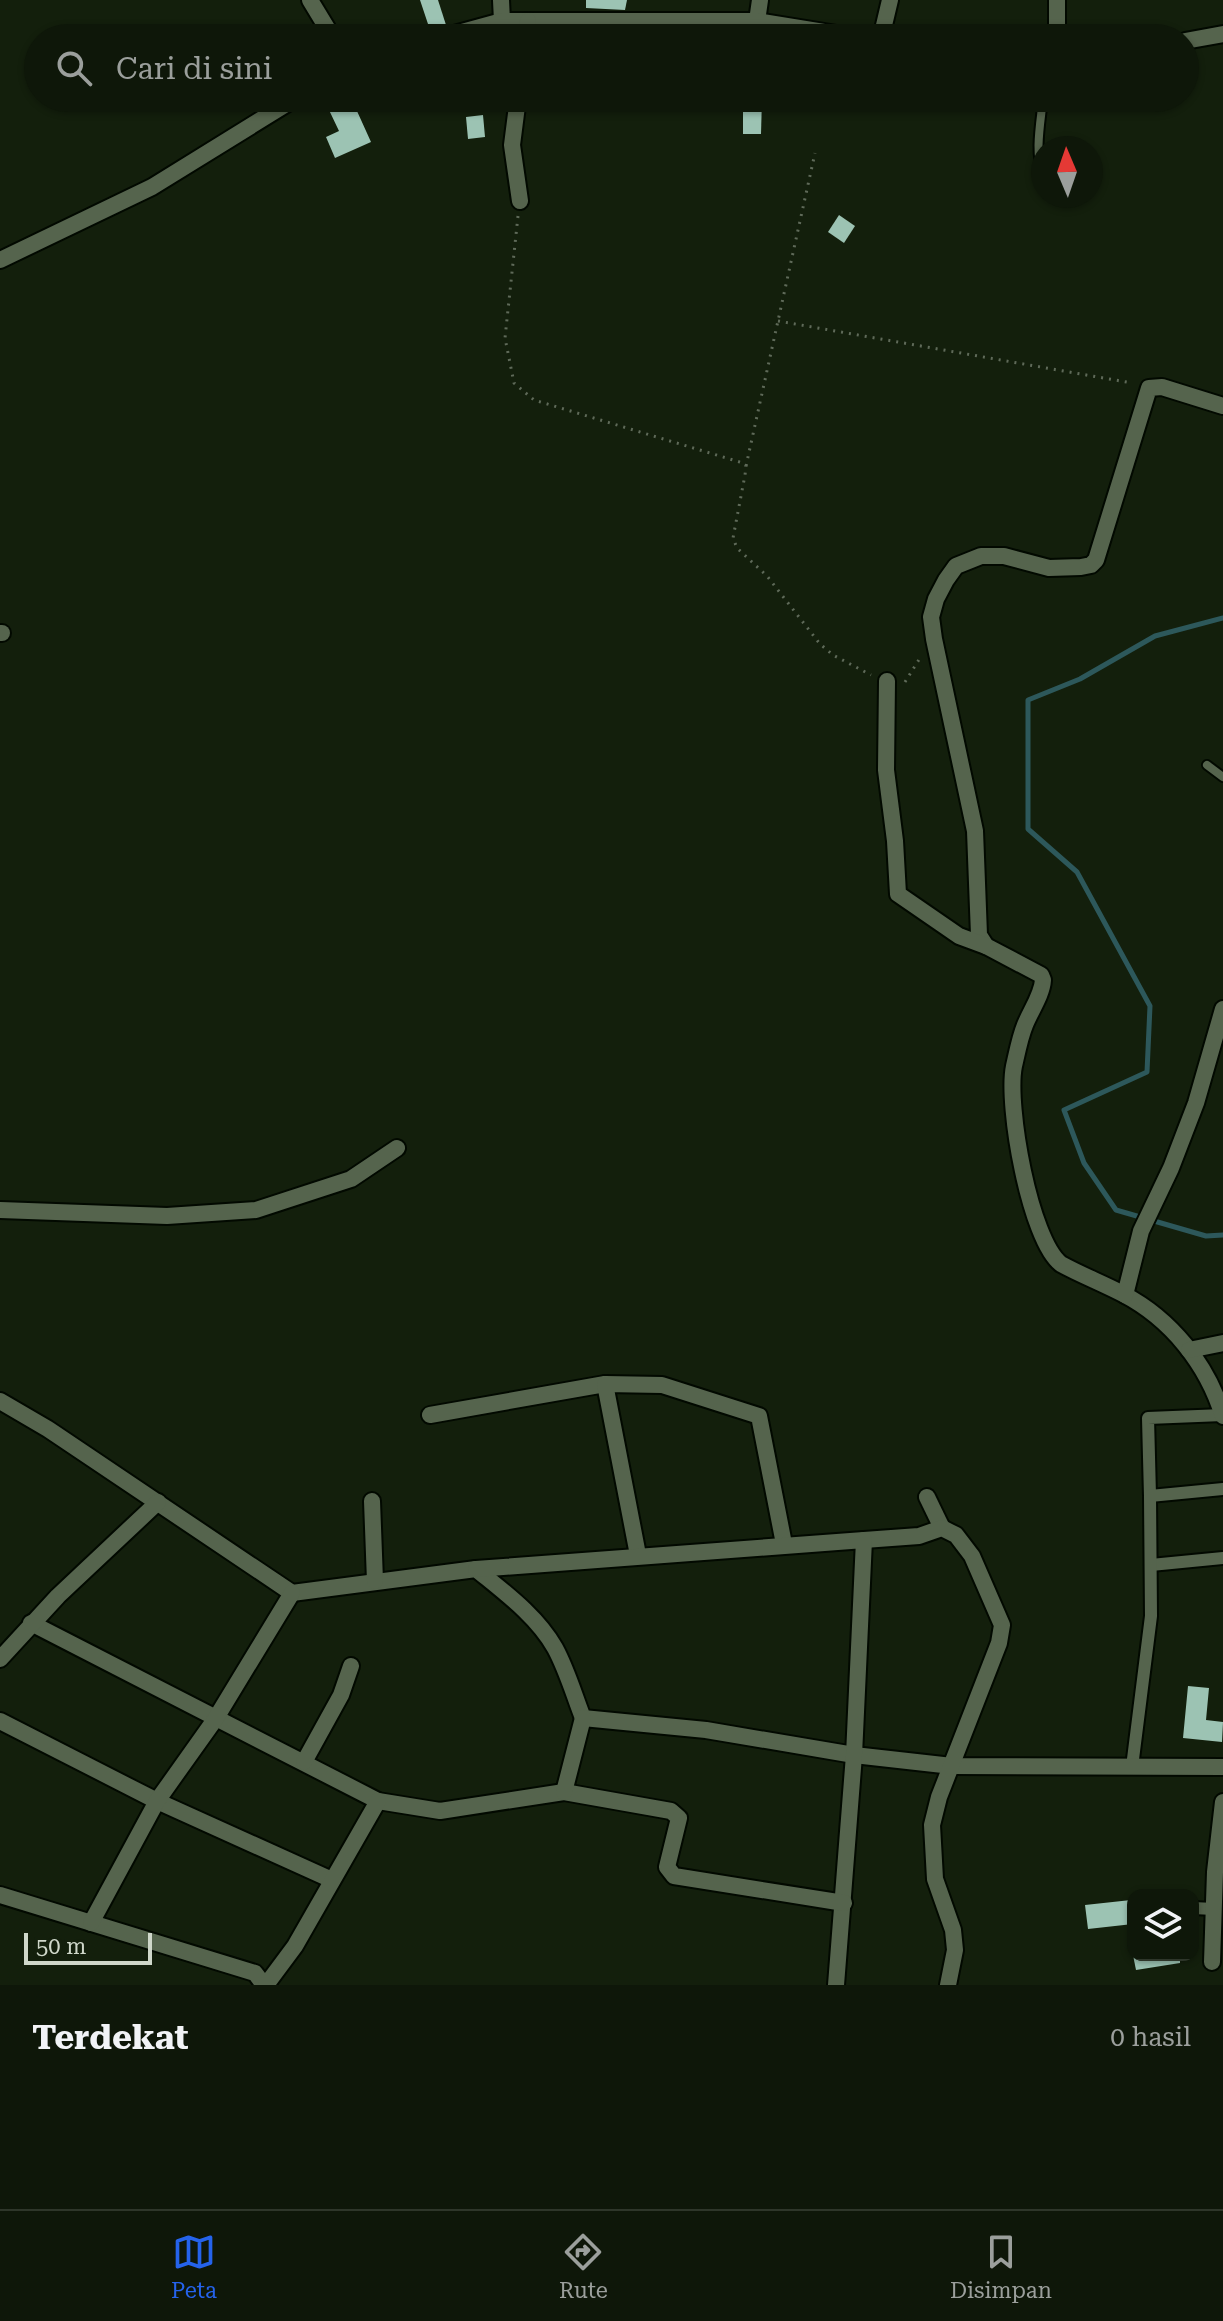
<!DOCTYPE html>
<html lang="id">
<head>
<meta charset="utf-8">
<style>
  :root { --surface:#0e1709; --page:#172012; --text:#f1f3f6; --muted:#9b9f9c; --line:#2e362a; --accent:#2563eb }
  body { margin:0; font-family:"Roboto Serif",serif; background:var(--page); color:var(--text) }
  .controls { position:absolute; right:24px; bottom:24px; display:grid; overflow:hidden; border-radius:16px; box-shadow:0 2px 6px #0004 }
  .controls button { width:72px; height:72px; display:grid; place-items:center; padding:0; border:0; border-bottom:2px solid var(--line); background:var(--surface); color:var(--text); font:40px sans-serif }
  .compass { position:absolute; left:1031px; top:136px; width:72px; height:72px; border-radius:50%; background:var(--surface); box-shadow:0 2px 6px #0004; rotate:358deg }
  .scale { position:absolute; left:24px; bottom:20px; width:128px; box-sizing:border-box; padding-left:8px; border:4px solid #cfd7ca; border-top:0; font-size:22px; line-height:28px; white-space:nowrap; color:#cfd7ca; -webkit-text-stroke:6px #131f0c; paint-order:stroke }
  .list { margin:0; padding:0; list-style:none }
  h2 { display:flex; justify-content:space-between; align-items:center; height:104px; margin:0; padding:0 32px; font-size:34px }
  h2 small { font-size:26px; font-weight:400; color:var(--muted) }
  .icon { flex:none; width:44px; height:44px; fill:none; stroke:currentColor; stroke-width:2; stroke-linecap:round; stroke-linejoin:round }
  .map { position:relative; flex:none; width:1223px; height:1985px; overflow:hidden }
  .search { position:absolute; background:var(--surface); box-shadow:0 2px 6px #0004; left:24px; right:24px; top:24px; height:88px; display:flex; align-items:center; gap:20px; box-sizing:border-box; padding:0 28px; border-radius:44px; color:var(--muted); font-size:30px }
  .sheet { height:224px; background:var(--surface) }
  nav { display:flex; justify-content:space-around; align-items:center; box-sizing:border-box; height:112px; border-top:2px solid var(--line); background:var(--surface); font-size:22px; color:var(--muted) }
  nav a { display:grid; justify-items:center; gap:4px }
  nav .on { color:var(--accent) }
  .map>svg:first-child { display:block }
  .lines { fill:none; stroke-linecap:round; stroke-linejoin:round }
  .stream { stroke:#2d585b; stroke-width:5 }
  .building { fill:#9cc3b3 }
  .service-casing { stroke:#020900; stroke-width:12 }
  .pedestrian-casing { stroke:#020900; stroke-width:16 }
  .minor-casing { stroke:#020900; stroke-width:20 }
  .path { stroke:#5f6a59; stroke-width:3; stroke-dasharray:2 6; stroke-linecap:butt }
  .service { stroke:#55644d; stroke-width:8 }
  .pedestrian { stroke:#55644d; stroke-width:12 }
  .minor { stroke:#55644d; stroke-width:16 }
</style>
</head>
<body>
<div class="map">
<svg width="1223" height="1985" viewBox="0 0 1223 1985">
  <rect width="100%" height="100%" fill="#131f0c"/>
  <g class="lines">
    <path class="stream" d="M1223 618 1155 636 1080 679 1028 700V829L1077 872 1150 1006 1147 1072 1064 1110 1084 1163 1116 1210 1206 1236 1223 1235"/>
  </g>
  <g class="building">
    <path d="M420 0H438L446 25 430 30Z"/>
    <path d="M586 0H627L625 10 586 8Z"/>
    <path d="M743 98H762L761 134H743Z"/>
    <path d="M352 100 371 142 335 158 326 137 339 131 329 110Z"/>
    <path d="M483 115 485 137 468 139 466 117Z"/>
    <path d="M839 215 855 226 844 243 828 232Z"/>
    <path d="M1188 1686 1209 1688 1206 1720 1223 1722 1222 1742 1183 1738Z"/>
    <path d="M1131 1900 1133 1924 1088 1929 1085 1905Z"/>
    <path d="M1133 1955H1180V1963L1136 1970Z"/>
  </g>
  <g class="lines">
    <defs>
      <g id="service">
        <path d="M1043 98C1041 121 1034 153 1043 174"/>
        <path d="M1207 765 1223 777"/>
      </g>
      <g id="pedestrian">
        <path d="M1150 1496 1148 1418 1223 1415"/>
        <path d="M1151 1565 1223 1558"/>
        <path d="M1132 1767 1151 1616 1150 1496 1223 1489"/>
        <path d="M1193 1908 1214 1909"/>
      </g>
      <g id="minor">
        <path d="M310 0 333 38"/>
        <path d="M501 0 502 21"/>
        <path d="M1057 0V38"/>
        <path d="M757 21 760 0"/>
        <path d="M440 38 502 21H757L861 38"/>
        <path d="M526 38 528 21"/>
        <path d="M881 38 890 0"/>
        <path d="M1185 41 1223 34"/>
        <path d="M518 98 512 145 520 201"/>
        <path d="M0 260 152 187 296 98"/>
        <path d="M1223 406 1162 387 1149 388 1096 560 1091 565 1081 567 1049 568 1004 556H981L956 566 946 580 936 599 931 617 934 639 975 831 979 935 986 946 1041 975 1043 980C1042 995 1031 1010 1025 1025 1020 1037 1017 1053 1014 1066 1006 1105 1030 1240 1061 1264 1081 1275 1102 1283 1123 1294 1171 1319 1207 1364 1223 1416"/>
        <path d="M0 633H2"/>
        <path d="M887 681 886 770 895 841 898 894 959 936 986 946"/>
        <path d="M0 1210 167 1216 256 1210 351 1179 397 1148"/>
        <path d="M1125 1295 1141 1231 1171 1168 1196 1103 1223 1009"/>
        <path d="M1189 1350 1223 1343"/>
        <path d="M0 1401 48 1429 292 1593 476 1569C504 1592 537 1616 555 1648 567 1670 574 1695 583 1718L706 1730 854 1755 952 1766 1223 1767"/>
        <path d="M430 1415 605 1384"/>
        <path d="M927 1497 942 1528"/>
        <path d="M372 1501 375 1581"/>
        <path d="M864 1540 919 1536 942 1528 956 1535 972 1556 1002 1625 999 1643 939 1797 932 1825 935 1879 953 1930 955 1950 948 1985"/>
        <path d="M638 1555 605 1384 662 1385 759 1416 784 1544"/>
        <path d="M476 1569 864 1540 854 1755 836 1985"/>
        <path d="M31 1623 378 1801 440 1811 564 1792 671 1811 679 1818 667 1867 674 1876 844 1903"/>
        <path d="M0 1659 58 1596 158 1502"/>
        <path d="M0 1721 157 1801 332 1880"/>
        <path d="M304 1762 341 1695 351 1666"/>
        <path d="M564 1792 583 1718"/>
        <path d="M0 1895 255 1973 264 1985"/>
        <path d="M91 1923 157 1801 216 1718 292 1593"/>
        <path d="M1212 1962 1215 1872 1223 1802"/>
        <path d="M266 1985 295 1946 378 1801"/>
      </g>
    </defs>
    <use href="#service" class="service-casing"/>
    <use href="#pedestrian" class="pedestrian-casing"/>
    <use href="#minor" class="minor-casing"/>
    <g class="path">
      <path d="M518 216 505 338 514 383 534 400 743 463 746 466 745 475 733 538 737 548 767 576 820 644 833 655 871 675"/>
      <path d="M778 321 1132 383"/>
      <path d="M746 466 815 153"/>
      <path d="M905 682 920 658"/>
    </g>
    <use href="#service" class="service"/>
    <use href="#pedestrian" class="pedestrian"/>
    <use href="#minor" class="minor"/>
  </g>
</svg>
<div class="controls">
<button><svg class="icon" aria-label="layers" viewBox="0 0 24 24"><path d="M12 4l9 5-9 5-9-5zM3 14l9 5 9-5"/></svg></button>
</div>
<svg class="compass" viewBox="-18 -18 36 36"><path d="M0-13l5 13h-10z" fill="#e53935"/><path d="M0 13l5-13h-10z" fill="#9b9f9c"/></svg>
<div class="scale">50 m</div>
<div class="search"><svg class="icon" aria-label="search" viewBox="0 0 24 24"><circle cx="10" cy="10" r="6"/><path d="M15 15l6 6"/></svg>Cari di sini</div>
</div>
<section class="sheet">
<h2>Terdekat<small>0 hasil</small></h2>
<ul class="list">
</ul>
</section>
<nav>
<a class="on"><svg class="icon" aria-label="map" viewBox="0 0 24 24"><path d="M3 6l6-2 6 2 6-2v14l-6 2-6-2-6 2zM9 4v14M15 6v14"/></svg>Peta</a>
<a><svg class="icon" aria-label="directions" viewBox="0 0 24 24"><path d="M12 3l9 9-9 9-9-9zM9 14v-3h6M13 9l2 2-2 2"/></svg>Rute</a>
<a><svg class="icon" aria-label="saved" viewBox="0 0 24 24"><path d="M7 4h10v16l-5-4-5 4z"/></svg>Disimpan</a>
</nav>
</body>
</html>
